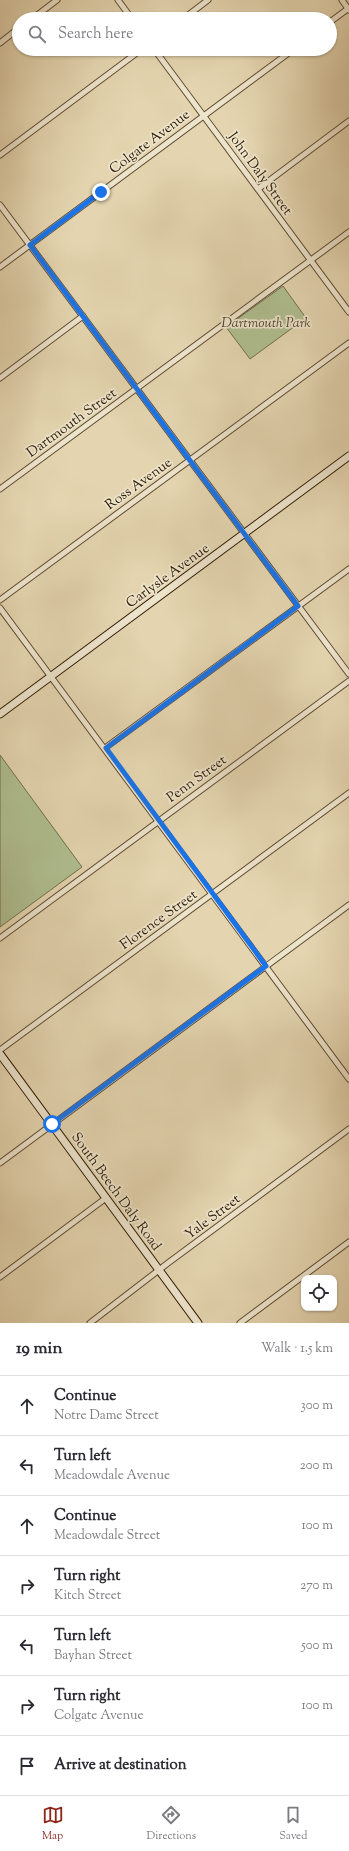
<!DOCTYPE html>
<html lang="en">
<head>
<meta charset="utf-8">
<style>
  :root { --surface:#fff; --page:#f7f7f7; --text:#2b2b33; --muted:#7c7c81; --line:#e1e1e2; --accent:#8f2418 }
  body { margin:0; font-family:"Sorts Mill Goudy",serif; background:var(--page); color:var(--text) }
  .controls { position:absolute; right:12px; bottom:12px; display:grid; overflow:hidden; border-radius:8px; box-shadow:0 1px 3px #0004 }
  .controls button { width:36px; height:36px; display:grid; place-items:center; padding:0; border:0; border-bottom:1px solid var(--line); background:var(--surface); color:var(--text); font:20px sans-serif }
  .stop { position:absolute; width:12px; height:12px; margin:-9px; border:3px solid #1a73e8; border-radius:50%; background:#fff }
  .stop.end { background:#1a73e8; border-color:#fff; box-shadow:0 1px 4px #0008 }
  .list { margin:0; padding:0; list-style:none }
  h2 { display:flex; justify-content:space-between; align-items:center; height:52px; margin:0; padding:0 16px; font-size:17px }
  h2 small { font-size:13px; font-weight:400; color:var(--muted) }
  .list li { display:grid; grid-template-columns:26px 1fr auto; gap:12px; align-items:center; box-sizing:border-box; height:60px; padding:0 16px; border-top:1px solid var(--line) }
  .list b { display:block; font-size:15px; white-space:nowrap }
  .list p { margin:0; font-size:13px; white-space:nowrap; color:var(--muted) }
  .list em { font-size:13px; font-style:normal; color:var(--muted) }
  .icon { flex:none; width:22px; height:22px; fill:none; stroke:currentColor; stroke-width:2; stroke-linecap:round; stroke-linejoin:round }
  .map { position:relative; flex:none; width:349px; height:1323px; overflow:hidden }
  .search { position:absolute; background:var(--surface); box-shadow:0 1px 3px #0004; left:12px; right:12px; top:12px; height:44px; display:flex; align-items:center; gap:10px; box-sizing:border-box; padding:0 14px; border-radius:22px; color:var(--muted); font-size:15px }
  .sheet { height:472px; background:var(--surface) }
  nav { display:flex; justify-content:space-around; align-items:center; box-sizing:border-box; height:56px; border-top:1px solid var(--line); background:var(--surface); font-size:11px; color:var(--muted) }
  nav a { display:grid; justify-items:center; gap:2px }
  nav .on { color:var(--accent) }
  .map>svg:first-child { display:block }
  .green { fill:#afbe90; stroke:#716f4c }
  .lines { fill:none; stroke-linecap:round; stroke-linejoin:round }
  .street-casing { stroke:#5f4d33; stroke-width:7 }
  .secondary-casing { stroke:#332009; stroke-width:9 }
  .street { stroke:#ede4cc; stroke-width:5 }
  .secondary { stroke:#ede4cc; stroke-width:7 }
  .route { stroke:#1a73e8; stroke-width:5 }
  .labels { text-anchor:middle; stroke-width:3.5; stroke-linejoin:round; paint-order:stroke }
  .street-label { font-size:14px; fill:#332009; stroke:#ede4cc }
  .park-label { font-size:14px; font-style:italic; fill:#52482b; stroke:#ede4cc }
</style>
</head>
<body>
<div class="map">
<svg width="349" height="1323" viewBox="0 0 349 1323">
  <rect width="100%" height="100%" fill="#e4d5b0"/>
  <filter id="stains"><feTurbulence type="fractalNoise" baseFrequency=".005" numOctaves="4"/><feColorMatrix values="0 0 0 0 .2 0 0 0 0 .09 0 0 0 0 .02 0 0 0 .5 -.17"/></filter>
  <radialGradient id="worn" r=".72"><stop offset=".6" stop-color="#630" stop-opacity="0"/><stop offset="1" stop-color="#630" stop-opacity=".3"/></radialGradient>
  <g class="green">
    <path d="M283 286 306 318 250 359 226 327Z"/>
    <path d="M0 755 82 867 0 927Z"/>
  </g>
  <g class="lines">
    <defs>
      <g id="street">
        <path d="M118 0 132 19"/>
        <path d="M342 0 349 10"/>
        <path d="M32 19 57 0"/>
        <path d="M183 19 208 0"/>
        <path d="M330 22 349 8"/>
        <path d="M0 43 19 28"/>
        <path d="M154 49 349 312"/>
        <path d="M0 155 142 49"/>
        <path d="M258 189 349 121"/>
        <path d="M0 205 349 674"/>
        <path d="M0 267 294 49"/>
        <path d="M0 378 83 316"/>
        <path d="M0 489 349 232"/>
        <path d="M0 600 349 343"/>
        <path d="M0 608 349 1079"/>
        <path d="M105 748 349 569"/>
        <path d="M0 938 349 681"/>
        <path d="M0 1050 349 793"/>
        <path d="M0 1163 349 905"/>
        <path d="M0 1277 106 1198"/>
        <path d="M90 1323 168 1263 349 1129"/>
        <path d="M240 1323 349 1242"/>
      </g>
      <g id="secondary">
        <path d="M0 714 349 456"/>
        <path d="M0 1054 198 1323"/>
      </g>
    </defs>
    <use href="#street" class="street-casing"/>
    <use href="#secondary" class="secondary-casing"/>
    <use href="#street" class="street"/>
    <use href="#secondary" class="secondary"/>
  </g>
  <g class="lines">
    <path class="route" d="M52 1124 266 966 106 748 298 606 30 245 101 192"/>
  </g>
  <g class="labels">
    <g class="street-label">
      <text transform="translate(149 141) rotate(-37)" y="5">Colgate Avenue</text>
      <text transform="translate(261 173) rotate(54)" y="5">John Daly Street</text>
      <text transform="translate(71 422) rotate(-36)" y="5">Dartmouth Street</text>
      <text transform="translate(138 483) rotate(-36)" y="5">Ross Avenue</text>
      <text transform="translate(167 575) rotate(-36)" y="5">Carlysle Avenue</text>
      <text transform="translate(196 778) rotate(-36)" y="5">Penn Street</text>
      <text transform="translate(158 919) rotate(-36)" y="5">Florence Street</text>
      <text transform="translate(117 1191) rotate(54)" y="5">South Beech Daly Road</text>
      <text transform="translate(212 1216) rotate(-37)" y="5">Yale Street</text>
    </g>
    <g class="park-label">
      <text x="266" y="327">Dartmouth Park</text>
    </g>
  </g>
  <rect width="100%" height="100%" filter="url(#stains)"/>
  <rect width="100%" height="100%" fill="url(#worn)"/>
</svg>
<div class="controls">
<button><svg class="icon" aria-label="locate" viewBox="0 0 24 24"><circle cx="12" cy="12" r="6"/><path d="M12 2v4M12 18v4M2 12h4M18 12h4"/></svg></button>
</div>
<div class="stop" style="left:52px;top:1124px"></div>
<div class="stop end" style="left:101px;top:192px"></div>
<div class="search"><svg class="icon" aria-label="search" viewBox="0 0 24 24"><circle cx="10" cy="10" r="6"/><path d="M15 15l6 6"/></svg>Search here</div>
</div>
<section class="sheet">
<h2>19 min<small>Walk · 1.5 km</small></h2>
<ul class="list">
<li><svg class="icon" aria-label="ahead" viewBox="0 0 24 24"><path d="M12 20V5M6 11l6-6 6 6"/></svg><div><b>Continue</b><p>Notre Dame Street</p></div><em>300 m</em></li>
<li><svg class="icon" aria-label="left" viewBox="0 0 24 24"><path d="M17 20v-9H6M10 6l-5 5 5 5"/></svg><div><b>Turn left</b><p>Meadowdale Avenue</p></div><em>200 m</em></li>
<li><svg class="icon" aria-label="ahead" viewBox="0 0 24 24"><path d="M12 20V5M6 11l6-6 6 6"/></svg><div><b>Continue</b><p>Meadowdale Street</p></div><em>100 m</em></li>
<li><svg class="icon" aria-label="right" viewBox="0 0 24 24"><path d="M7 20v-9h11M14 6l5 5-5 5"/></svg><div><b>Turn right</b><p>Kitch Street</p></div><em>270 m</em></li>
<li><svg class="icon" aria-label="left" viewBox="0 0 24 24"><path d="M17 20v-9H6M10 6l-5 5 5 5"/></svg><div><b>Turn left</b><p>Bayhan Street</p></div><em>500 m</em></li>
<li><svg class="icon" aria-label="right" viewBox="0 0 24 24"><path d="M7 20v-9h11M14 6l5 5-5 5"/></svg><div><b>Turn right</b><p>Colgate Avenue</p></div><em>100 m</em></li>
<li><svg class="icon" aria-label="arrive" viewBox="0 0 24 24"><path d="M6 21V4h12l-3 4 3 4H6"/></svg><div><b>Arrive at destination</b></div></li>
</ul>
</section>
<nav>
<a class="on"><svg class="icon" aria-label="map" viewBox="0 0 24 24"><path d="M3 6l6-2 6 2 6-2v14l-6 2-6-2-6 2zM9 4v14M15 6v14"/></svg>Map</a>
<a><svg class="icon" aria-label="directions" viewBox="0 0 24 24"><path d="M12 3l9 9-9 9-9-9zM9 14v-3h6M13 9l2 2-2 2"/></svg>Directions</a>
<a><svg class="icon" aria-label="saved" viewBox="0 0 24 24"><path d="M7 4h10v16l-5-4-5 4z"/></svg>Saved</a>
</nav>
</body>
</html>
